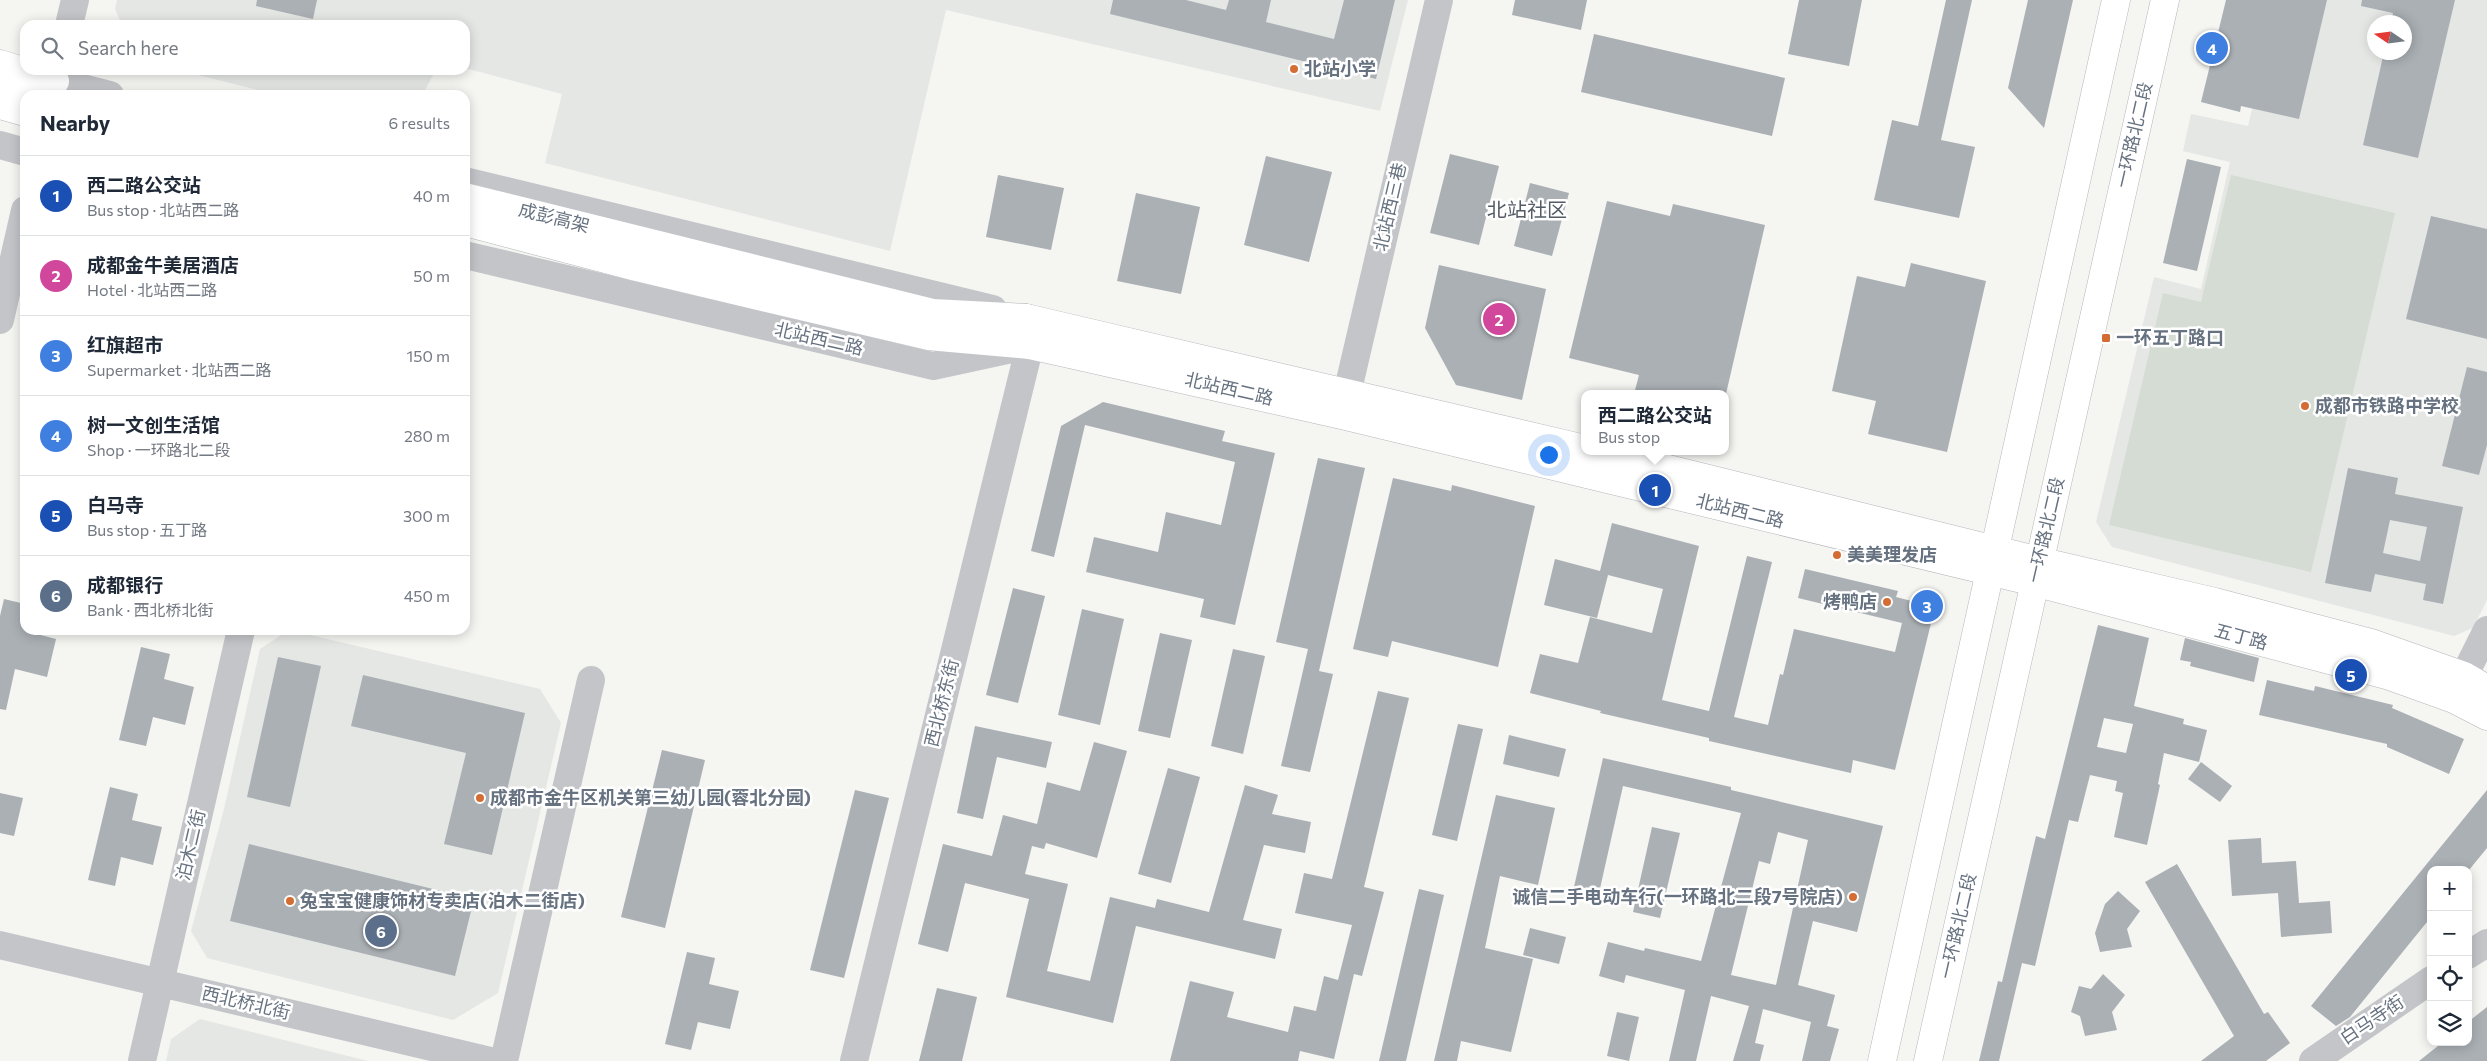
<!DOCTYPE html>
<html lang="en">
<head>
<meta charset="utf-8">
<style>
  :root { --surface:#fff; --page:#f2f2f3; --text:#1f2937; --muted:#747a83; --line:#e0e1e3; --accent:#d36d34 }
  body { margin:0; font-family:Commissioner,"Noto Sans SC",sans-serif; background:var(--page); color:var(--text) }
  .controls { position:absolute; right:15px; bottom:15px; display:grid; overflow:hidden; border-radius:10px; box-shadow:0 2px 12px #0003 }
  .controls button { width:45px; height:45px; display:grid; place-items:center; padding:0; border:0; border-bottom:1px solid var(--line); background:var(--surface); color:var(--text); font:25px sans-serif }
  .compass { position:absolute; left:2367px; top:15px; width:45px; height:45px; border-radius:50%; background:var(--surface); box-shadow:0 2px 12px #0003; rotate:283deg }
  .you { position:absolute; left:1548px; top:454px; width:18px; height:18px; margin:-12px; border:4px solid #fff; border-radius:50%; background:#1a73e8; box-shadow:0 0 0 8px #1a73e833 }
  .badge { display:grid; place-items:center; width:32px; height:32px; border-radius:50%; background:var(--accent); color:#fff; font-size:16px; font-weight:700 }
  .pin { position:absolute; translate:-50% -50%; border:2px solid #fff; box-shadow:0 1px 5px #0006 }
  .popup { position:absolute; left:1581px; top:390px; width:148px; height:65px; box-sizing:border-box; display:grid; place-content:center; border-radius:10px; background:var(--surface); filter:drop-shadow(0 1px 4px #0005); font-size:16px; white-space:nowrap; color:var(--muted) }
  .popup b { font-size:19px; color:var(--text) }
  .popup::after { content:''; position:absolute; left:50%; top:100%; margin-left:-10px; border:10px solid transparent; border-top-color:var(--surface) }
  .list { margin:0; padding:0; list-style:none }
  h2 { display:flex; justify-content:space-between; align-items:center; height:65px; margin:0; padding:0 20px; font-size:21px }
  h2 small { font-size:16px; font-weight:400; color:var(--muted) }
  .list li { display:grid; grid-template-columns:32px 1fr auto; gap:15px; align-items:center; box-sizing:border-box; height:80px; padding:0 20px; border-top:1px solid var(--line) }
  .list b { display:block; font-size:19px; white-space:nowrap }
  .list p { margin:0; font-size:16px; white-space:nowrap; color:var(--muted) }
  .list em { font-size:16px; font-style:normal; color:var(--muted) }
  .icon { flex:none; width:28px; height:28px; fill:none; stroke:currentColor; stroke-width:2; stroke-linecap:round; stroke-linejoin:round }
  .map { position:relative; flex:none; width:2487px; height:1061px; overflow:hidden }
  .search { position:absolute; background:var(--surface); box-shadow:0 2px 12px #0003; left:20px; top:20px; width:450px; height:55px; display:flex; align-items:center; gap:12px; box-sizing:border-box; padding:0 18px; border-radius:15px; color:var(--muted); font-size:19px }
  .panel { position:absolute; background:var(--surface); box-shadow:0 2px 12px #0003; left:20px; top:90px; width:450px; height:545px; border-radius:15px }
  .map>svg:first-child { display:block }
  .built { fill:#e5e7e5; fill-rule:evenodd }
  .pitch { fill:#d5dcd3 }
  .building { fill:#abb0b5; fill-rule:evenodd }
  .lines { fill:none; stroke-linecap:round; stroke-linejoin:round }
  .major-casing { stroke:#b4b7ba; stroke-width:29 }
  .highway-casing { stroke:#b3b6b9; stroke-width:29 }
  .minor { stroke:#c3c5c9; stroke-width:28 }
  .major { stroke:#fff; stroke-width:28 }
  .highway { stroke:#fff; stroke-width:28 }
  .poi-dot { fill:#d36d34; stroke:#fff; stroke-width:2 }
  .labels { text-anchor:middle; stroke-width:5; stroke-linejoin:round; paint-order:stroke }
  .poi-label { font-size:18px; font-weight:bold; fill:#677280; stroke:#fff; text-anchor:start }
  .street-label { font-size:18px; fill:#677280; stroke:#fff }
  .quarter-label { font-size:20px; fill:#545c66; stroke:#fff }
</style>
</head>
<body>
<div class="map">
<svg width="2487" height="1061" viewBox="0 0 2487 1061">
  <rect width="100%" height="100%" fill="#f5f5f2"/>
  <g class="built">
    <path d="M117 0H1408L1380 111 946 10 890 251 545 163 562 94 465 68V25H122L115 9Z"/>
    <path d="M2278 0H2487V600L2473 628 2454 636 2112 547 2096 522 2154 277 2201 289 2230 162 2183 151 2191 114 2248 126ZM2374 22H2404V52H2374Z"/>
    <path d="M178 70H436L422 95H278Z"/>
    <path d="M289 630 540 689 561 723 498 993 453 1020 207 958 191 931 224 809 260 649Z"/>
    <path d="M200 1019 368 1061H166L171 1039Z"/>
  </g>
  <path class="pitch" d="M2231 175 2395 213 2311 572 2109 525 2163 293 2201 302Z"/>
  <g class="building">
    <path d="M257 0H317L313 19 256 6Z"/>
    <path d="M1113 0H1186L1226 10 1229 0H1271L1266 22 1334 39 1344 0H1395L1376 79 1110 14Z"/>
    <path d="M1515 0H1587L1581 30 1512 15Z"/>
    <path d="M1799 0H1862L1849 66 1788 54Z"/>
    <path d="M1946 0H1972L1941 140 1975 147 1959 218 1874 200 1892 120 1918 126Z"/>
    <path d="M2028 0H2073L2044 128 2008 88Z"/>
    <path d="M2226 0H2327L2299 119 2241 106 2240 112 2201 102Z"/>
    <path d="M2362 0H2455L2418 158 2363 145 2384 52H2404V22H2391L2393 13 2361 6Z"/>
    <path d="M1594 34 1785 78 1772 136 1581 92Z"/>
    <path d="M1450 154 1499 166 1479 245 1430 233Z"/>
    <path d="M1266 156 1332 172 1309 262 1244 245Z"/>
    <path d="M2187 159 2221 167 2197 271 2163 263Z"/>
    <path d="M998 175 1064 188 1051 250 986 237Z"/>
    <path d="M1530 183 1569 193 1552 256 1514 246Z"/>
    <path d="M1136 193 1200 207 1181 294 1117 281Z"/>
    <path d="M1607 201 1670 216 1673 204 1765 225 1726 394H1634L1639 375 1569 358Z"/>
    <path d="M2431 216 2487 229V339L2406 319Z"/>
    <path d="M1911 263 1986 281 1947 452 1868 434 1876 401 1832 391 1857 276 1905 287Z"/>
    <path d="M1439 265 1546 289 1522 400 1456 385 1425 328Z"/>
    <path d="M2467 367 2487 372V445L2479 475 2442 466Z"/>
    <path d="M1103 402 1225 431 1222 441 1275 453 1235 625 1200 617 1204 599 1086 572 1094 537 1158 552 1166 512 1221 525 1235 462 1085 425 1054 557 1031 551 1061 426Z"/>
    <path d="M1318 458 1365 468 1319 671 1333 674 1310 772 1281 766 1308 649 1276 642Z"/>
    <path d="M2348 468 2398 478 2395 494 2463 507 2443 604 2423 600 2426 584 2375 574 2371 592 2325 583ZM2390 520 2427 527 2420 561 2383 553Z"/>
    <path d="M1393 478 1451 491 1452 485 1535 506 1498 667 1392 641 1388 657 1353 649Z"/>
    <path d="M1612 523 1699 546 1662 700 1709 711 1747 556 1772 562 1734 717 1768 725 1780 674 1783 675 1794 629 1895 652 1902 623 1798 598 1805 569 1898 591 1896 597 1935 607 1895 770 1853 760 1851 773 1709 741V738L1600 713 1601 711 1530 693 1540 654 1578 663 1590 617 1652 633 1663 589 1608 575 1597 618 1544 605 1555 559 1600 571Z"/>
    <path d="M1013 588 1045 596 1018 703 986 695Z"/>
    <path d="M4 599 25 604V631L56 639 47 677 15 669 6 710 0 709V616Z"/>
    <path d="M1082 609 1124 619 1100 725 1058 715Z"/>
    <path d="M2098 625 2149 638 2134 706 2184 719 2183 724 2207 730 2199 762 2164 753 2158 784 2160 785 2147 845 2114 837 2123 793 2115 791 2117 781 2090 775 2078 822 2069 820 2035 966 2022 963 1999 1061H1979L1998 981 2002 982 2036 836 2045 839ZM2104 718 2133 724 2126 753 2097 747Z"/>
    <path d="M1160 633 1192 640 1170 738 1138 731Z"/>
    <path d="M2185 638 2259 658 2254 682 2190 666 2191 662 2180 660Z"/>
    <path d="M141 647 170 654 164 679 194 687 185 725 153 717 146 746 119 740Z"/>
    <path d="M1233 649 1265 656 1243 754 1211 746Z"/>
    <path d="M278 657 321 666 290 807 247 797Z"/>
    <path d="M363 675 525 713 492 855 444 844 466 753 351 726Z"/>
    <path d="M2267 680 2314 691 2315 686 2393 705 2392 708 2464 739 2449 774 2387 747V744L2259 715Z"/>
    <path d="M1378 691 1409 698 1364 887 1384 892 1362 976 1354 974 1334 1059 1300 1051 1298 1061H1170L1190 981 1234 992 1227 1017 1288 1032 1294 1006 1316 1011 1324 976 1338 980 1352 925 1295 913 1304 873 1332 879Z"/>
    <path d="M1458 724 1483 729 1457 841 1432 835Z"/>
    <path d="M975 726 1052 742 1046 768 997 757 983 819 957 813Z"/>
    <path d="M1509 735 1566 749 1559 777 1503 764Z"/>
    <path d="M1094 742 1127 751 1097 858 1046 843 1044 849 1032 846 1025 874 1068 884 1047 971 1090 981 1110 897 1155 908 1157 899 1209 912 1245 785 1278 795 1272 814 1311 822 1305 853 1264 845 1243 920 1282 929 1275 959 1136 926 1113 1023 1006 997 1029 899 965 883 948 952 918 944 943 844 992 856 1003 815 1037 824 1047 782 1080 791Z"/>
    <path d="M662 750 705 760 665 928 621 917Z"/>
    <path d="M1603 758 1731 787V790L1883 826 1857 932 1813 921 1798 985 1835 995 1827 1026 1839 1029 1830 1061H1802L1811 1022 1763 1009 1755 1043 1764 1045 1760 1061H1733L1749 1006 1711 996 1696 1061H1669L1685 990 1626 975 1624 983 1599 976 1608 942 1644 951 1645 948 1701 961 1741 813 1623 786 1599 893 1574 887ZM1778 832 1808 840 1776 985 1731 975 1759 861 1770 864Z"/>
    <path d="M2201 762 2232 786 2220 802 2188 779Z"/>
    <path d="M1168 768 1200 777 1171 883 1138 874Z"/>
    <path d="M110 787 138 794 132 820 162 827 153 865 121 857 115 886 88 880Z"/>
    <path d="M855 790 889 798 844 978 810 970Z"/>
    <path d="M2487 790V848L2469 870H2431V917L2350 1017 2336 1026 2311 1006Z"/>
    <path d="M0 793 23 798 14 836 0 833Z"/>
    <path d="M1496 795 1555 808 1538 885 1500 876 1485 948 1533 959 1511 1052 1461 1041 1457 1061H1434Z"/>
    <path d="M1652 827 1680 833 1660 918 1633 912Z"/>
    <path d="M2261 838 2262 863 2296 861 2299 903 2330 901 2332 933 2281 937 2278 893 2232 896 2228 840Z"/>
    <path d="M249 844 474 899 455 976 230 921Z"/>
    <path d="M2177 864 2264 1014 2268 1012 2290 1043 2266 1061H2201L2234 1036 2145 882Z"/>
    <path d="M1419 889 1444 895 1406 1061H1379Z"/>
    <path d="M2118 891 2140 911 2127 929 2132 947 2100 952 2095 933 2105 904Z"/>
    <path d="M1530 928 1566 937 1559 964 1523 955Z"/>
    <path d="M687 952 715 958 709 984 739 991 730 1029 698 1022 691 1050 665 1044Z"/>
    <path d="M2103 974 2125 995 2112 1012 2117 1030 2085 1036 2080 1016 2071 1012 2079 986 2091 989Z"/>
    <path d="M937 988 977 997 962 1061H919Z"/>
    <path d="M2487 1007V1061H2419L2443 1042H2468V1022Z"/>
    <path d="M1617 1012 1639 1017 1629 1061 1607 1056Z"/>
  </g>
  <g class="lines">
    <defs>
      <g id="major">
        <path d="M0 64 55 81"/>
        <path d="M1026 318 1585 449"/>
        <path d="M1030 345 1342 415 2034 582 2390 676 2454 699 2487 716"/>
        <path d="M1596 451 2039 561 2215 602 2371 643 2464 676 2487 689"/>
        <path d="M1882 1061 2116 0"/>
        <path d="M1928 1061 2165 0"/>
      </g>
      <g id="highway">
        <path d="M0 83 47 95"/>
        <path d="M0 105 25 112"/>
        <path d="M465 197 933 313 1026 318"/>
        <path d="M465 222 636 267 928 336 1030 345"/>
      </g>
    </defs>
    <use href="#major" class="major-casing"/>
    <use href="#highway" class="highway-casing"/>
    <g class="minor">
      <path d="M69 25 75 0"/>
      <path d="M55 81 110 95"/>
      <path d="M0 145 25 152"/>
      <path d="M465 181 993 309"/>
      <path d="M465 255 933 366 1030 345 854 1061"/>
      <path d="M0 320 25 210"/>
      <path d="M1342 415 1439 0"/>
      <path d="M2464 676 2487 630"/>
      <path d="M0 945 491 1061"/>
      <path d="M2468 955 2487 943"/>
      <path d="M142 1061 241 630"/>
      <path d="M504 1061 591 680"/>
      <path d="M2313 1061 2431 980"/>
    </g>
    <use href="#major" class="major"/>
    <use href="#highway" class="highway"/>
  </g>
  <g class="poi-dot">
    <circle cx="1294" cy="69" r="5"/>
    <rect x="2101" y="333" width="10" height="10" rx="2.5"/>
    <circle cx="2305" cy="406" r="5"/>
    <circle cx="1837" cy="555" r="5"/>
    <circle cx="1887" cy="602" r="5"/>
    <circle cx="480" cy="798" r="5"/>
    <circle cx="1853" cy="897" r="5"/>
    <circle cx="290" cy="901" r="5"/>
  </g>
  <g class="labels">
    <g class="poi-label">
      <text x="1304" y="75">北站小学</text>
      <text x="2116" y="344">一环五丁路口</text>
      <text x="2315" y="412">成都市铁路中学校</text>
      <text x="1847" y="561">美美理发店</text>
      <text x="1877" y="608" text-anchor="end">烤鸭店</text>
      <text x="490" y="804">成都市金牛区机关第三幼儿园(蓉北分园)</text>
      <text x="1843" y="903" text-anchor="end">诚信二手电动车行(一环路北二段7号院店)</text>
      <text x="300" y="907">兔宝宝健康饰材专卖店(泊木二街店)</text>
    </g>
    <g class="street-label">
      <text transform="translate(2134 135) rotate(-77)" y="6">一环路北二段</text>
      <text transform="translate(1390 207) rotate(-77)" y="6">北站西三巷</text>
      <text transform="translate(554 218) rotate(14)" y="6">成彭高架</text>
      <text transform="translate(819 339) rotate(13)" y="6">北站西二路</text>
      <text transform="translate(1229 389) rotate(13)" y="6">北站西二路</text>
      <text transform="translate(1740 511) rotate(14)" y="6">北站西二路</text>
      <text transform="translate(2046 530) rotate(-77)" y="6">一环路北二段</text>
      <text transform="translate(2241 637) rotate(15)" y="6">五丁路</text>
      <text transform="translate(942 703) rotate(-76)" y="6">西北桥东街</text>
      <text transform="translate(191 845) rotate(-77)" y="6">泊木二街</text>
      <text transform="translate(1958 926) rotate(-77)" y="6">一环路北二段</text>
      <text transform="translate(246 1003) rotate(13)" y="6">西北桥北街</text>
      <text transform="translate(2372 1020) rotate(-34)" y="6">白马寺街</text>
    </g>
    <g class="quarter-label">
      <text x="1527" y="217">北站社区</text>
    </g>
  </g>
</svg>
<div class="controls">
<button>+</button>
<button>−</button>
<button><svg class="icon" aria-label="locate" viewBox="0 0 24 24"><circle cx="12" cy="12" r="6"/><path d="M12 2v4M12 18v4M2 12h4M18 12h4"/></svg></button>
<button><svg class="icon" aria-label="layers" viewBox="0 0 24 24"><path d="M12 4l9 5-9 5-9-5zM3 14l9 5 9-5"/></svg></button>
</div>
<svg class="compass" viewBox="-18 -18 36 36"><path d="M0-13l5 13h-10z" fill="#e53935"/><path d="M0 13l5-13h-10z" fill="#747a83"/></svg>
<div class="you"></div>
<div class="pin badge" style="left:1655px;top:490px;background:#1a4fb4">1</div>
<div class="popup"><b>西二路公交站</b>Bus stop</div>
<div class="pin badge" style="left:1499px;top:319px;background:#d1479c">2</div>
<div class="pin badge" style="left:1927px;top:606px;background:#3f7fe0">3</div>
<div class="pin badge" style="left:2212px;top:48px;background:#3f7fe0">4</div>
<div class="pin badge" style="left:2351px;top:675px;background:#1a4fb4">5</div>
<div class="pin badge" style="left:381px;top:931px;background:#5c6f8a">6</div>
<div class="search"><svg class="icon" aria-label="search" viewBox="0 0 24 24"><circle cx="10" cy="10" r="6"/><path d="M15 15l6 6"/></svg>Search here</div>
<section class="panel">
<h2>Nearby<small>6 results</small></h2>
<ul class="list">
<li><span class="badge" style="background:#1a4fb4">1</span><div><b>西二路公交站</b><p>Bus stop · 北站西二路</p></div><em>40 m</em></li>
<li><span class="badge" style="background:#d1479c">2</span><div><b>成都金牛美居酒店</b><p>Hotel · 北站西二路</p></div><em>50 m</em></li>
<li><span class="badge" style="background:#3f7fe0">3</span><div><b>红旗超市</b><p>Supermarket · 北站西二路</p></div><em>150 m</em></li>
<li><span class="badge" style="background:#3f7fe0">4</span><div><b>树一文创生活馆</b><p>Shop · 一环路北二段</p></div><em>280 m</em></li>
<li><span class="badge" style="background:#1a4fb4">5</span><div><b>白马寺</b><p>Bus stop · 五丁路</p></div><em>300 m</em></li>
<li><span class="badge" style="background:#5c6f8a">6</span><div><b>成都银行</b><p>Bank · 西北桥北街</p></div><em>450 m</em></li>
</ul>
</section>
</div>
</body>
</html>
